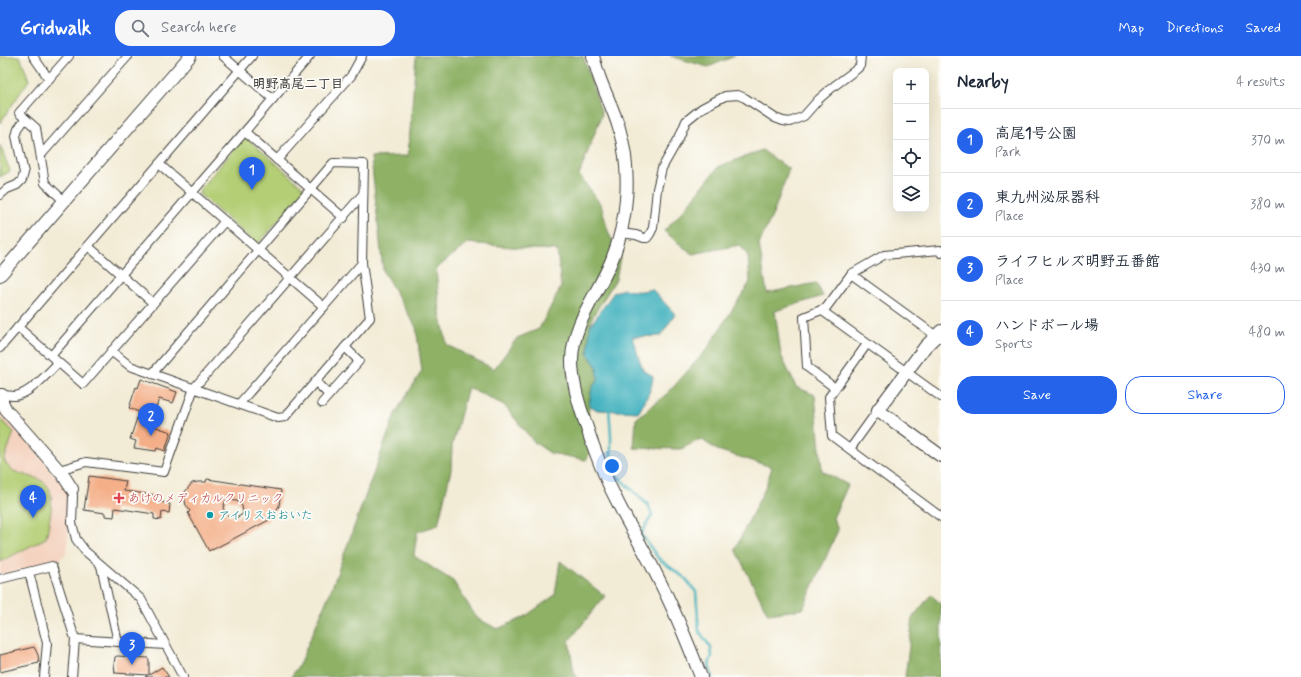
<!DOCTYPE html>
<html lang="en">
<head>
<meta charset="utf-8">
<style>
  :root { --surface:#fff; --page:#f6f6f7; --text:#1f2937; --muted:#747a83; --line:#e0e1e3; --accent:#2563eb }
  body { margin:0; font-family:Mynerve,"Klee One",sans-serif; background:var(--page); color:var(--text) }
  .controls { position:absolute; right:12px; top:12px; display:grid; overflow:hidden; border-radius:8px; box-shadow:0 4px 16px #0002 }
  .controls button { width:36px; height:36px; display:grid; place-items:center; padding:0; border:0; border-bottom:1px solid var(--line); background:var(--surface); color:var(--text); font:20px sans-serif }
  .you { position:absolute; left:612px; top:410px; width:14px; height:14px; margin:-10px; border:3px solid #fff; border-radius:50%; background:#1a73e8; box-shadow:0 0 0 6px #1a73e833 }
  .badge { display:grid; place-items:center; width:26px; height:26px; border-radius:50%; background:var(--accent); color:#fff; font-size:13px; font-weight:700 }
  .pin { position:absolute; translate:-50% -33px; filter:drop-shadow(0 1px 2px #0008) }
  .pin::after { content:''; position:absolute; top:21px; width:14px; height:12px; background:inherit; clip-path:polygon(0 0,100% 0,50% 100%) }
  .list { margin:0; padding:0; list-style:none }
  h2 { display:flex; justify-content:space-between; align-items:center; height:52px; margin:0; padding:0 16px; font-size:17px }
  h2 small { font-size:13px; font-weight:400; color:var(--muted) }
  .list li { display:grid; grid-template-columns:26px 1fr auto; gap:12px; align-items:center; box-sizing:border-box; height:64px; padding:0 16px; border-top:1px solid var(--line) }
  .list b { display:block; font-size:15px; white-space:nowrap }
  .list p { margin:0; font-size:13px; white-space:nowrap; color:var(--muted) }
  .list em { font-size:13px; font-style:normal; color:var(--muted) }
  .actions { display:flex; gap:8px; padding:12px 16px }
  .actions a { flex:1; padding:9px 0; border:1px solid var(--accent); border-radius:16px; text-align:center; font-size:14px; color:var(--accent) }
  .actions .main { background:var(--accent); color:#fff }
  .icon { flex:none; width:22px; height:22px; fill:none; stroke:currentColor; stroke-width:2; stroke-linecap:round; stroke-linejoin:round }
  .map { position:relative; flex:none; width:941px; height:621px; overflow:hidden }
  header { display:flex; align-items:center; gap:24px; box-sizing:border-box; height:56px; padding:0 20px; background:var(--accent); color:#fff }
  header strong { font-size:19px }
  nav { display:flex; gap:22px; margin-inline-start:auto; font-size:14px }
  .search { width:280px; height:36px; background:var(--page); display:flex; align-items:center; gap:10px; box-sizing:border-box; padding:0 14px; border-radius:16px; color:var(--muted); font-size:15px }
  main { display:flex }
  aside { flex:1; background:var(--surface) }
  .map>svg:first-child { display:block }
  .built { fill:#f4d3c0 }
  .green { fill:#b3ce74; stroke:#687548 }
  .forest { fill:#8eb166; stroke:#556641; fill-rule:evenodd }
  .water { fill:#45b3c0; stroke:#30686e }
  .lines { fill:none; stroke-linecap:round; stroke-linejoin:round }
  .stream { stroke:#45b3c0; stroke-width:2.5 }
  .building { fill:#f4af88; fill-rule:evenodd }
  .street-casing { stroke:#3c3b38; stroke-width:10 }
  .secondary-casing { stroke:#3c3b38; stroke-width:14 }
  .street { stroke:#fff; stroke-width:8 }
  .secondary { stroke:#fff; stroke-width:12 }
  .health-dot { fill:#e0444e; stroke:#fdfcf7; stroke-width:1.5 }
  .culture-dot { fill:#0f9aa8; stroke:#fdfcf7; stroke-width:1.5 }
  .labels { text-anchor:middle; stroke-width:3.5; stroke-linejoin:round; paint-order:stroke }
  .health-label { font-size:12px; fill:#be3a42; stroke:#fdfcf7; text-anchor:start }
  .culture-label { font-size:12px; fill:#0d838f; stroke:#fdfcf7; text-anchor:start }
  .neighbourhood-label { font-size:13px; font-weight:bold; fill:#1c1c1c; stroke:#fdfcf7 }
</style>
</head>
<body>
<header>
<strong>Gridwalk</strong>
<div class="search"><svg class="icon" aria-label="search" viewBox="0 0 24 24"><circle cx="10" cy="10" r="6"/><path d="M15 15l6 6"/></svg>Search here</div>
<nav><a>Map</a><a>Directions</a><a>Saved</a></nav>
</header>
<main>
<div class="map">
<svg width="941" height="621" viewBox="0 0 941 621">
  <rect width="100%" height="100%" fill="#fdfcf7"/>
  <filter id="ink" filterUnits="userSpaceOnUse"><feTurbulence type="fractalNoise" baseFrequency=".025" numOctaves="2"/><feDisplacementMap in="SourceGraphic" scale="8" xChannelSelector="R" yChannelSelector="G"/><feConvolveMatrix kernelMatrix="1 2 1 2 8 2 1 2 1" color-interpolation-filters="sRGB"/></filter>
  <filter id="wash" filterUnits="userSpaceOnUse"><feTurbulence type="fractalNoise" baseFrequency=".012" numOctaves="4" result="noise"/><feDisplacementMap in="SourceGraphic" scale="16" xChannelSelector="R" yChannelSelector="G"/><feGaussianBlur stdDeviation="0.9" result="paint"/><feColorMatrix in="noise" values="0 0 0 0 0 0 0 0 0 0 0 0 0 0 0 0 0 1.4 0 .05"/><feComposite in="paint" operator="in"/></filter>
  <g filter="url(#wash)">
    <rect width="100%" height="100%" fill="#f2ebd5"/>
    <path class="built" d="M0 357 21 378 68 434 69 441 68 490 65 498 59 504 0 519Z"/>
    <g class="green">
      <path d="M0 0H20L29 24 0 67Z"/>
      <path d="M244 82H247L303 131 304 135 259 187H255L199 138 201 132Z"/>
      <path d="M0 89 10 115 0 121Z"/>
      <path d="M0 363 14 376 4 404C13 426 47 414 51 438 53 451 49 465 47 478L46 482 0 506Z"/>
    </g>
    <g class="forest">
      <path d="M416 0H583L602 58 579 119 601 149 608 175 612 184 621 196 616 223 593 260 590 270 588 298 597 311 598 323 592 332 589 349 588 363 594 368 595 388 586 404 550 397 534 386 504 349 468 331 452 390 451 414 438 469 417 476 414 500 453 525 477 562 497 573 523 562 555 539 560 505 605 540 569 585 574 617 577 621H291L300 607 331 534 396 356 422 315 416 271 383 215 371 101 408 100ZM468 187 533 193 557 194 561 231 539 273 517 282 494 313 447 289 440 257 436 213Z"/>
      <path d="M670 0H735L708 11Z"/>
      <path d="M762 94 789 113 773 158 759 188 767 237 816 227 823 240 775 255 781 299 796 331 815 339 822 415 848 429 833 462 838 474 803 553 768 558 735 493 766 430 772 411 717 394 701 383 681 393 634 392 636 363 669 336 707 293 750 226 748 200 740 189 692 198 664 175 684 154 718 111Z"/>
      <path d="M931 539 941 548V621H905L913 561Z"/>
    </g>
    <path class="water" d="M624 233C636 236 640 236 652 233L675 258 661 280 632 281 643 314 653 320C653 332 645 345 639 356L597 354 589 349 592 332 598 323 597 311 588 298 590 270 614 236Z"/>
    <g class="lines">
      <path class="stream" d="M609 351 611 380V407L616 419 648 449 652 459 641 478 659 503 686 523 696 536 699 575 711 592 712 600 709 608 710 613 713 621"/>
    </g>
    <g id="blocks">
      <g class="building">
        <path d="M141 323 177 336 173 347 159 343 150 369 171 376 165 395 157 392 156 395 134 392 136 385 130 383 139 356 129 352 136 331 138 332Z"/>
        <path d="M89 420 126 425 124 435 154 439 153 444 170 448 169 457 162 456 161 464 154 463V458L115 452 114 461 105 460V457L84 454Z"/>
        <path d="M207 423 281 434 279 450 273 460 269 463V464L212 494V493L209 495 188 457 190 455 186 449 184 441 185 436 192 427 198 426H206ZM226 444 237 445 242 450 243 458 236 462 227 459 223 452Z"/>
        <path d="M34 591 38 599 39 607 0 616V599Z"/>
        <path d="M117 600 148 602 149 604V619L162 611 169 621H145L148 619 115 617 114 608 115 601Z"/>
      </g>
    </g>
  </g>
  <g filter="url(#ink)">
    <use href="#blocks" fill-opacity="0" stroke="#3c3b38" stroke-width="1"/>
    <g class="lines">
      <defs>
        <g id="street">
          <path d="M33 0 49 23"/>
          <path d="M223 0 273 43"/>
          <path d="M245 76 344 162"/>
          <path d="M41 99 128 0"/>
          <path d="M277 104 351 20 362 0"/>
          <path d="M159 108 324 251"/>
          <path d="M0 139 7 133 17 129 22 124 24 117 16 80 18 73 25 63"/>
          <path d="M64 145 45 127 36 72 19 57 69 0"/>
          <path d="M621 177 636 179 644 182H647L650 178 653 172 657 133 662 112 679 82 686 65 702 52 725 40 738 39 745 42 775 62 783 65 790 66 804 60 819 43 834 30 857 13 860 10 861 0"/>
          <path d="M88 190 153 247"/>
          <path d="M851 218 939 282"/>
          <path d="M821 254 941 341"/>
          <path d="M18 271 83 328 225 165"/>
          <path d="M867 288 829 341 832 380 941 461"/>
          <path d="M0 292 252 0"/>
          <path d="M111 295 130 310 278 362 285 361 370 262 362 207 364 108 333 107 152 318"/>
          <path d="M51 300 310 0"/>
          <path d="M316 326 329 339"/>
          <path d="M835 332 807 311 804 261 826 252 851 218 884 199 940 194 941 197"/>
          <path d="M2 339C6 339 11 340 15 340 30 338 48 317 58 307"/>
          <path d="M322 347 359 305 345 291"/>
          <path d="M239 348 362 207"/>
          <path d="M850 393 878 354"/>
          <path d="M59 414 86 406 164 416 194 332 363 138"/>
          <path d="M72 433 73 440 72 467 76 483 85 495 141 543 183 621"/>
          <path d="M101 510 118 586"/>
          <path d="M29 516 47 587 44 621"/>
          <path d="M0 523 52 510 75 583 72 621"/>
          <path d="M75 583 165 589"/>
        </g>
        <g id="secondary">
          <path d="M593 0C595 7 597 15 600 23 606 39 614 55 619 72 632 116 628 165 611 206 597 239 572 268 572 305 572 323 577 342 583 360 593 392 605 423 621 453 632 475 646 497 657 520 674 553 688 587 701 621"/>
          <path d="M0 219 190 0"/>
          <path d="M941 275 925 291 878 354 941 400"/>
          <path d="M0 339H2V346L6 354 63 419 72 433"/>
        </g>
      </defs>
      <use href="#street" class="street-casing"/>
      <use href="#secondary" class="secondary-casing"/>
      <use href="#street" class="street"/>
      <use href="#secondary" class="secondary"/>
    </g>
  </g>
  <path class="health-dot" d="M117 436h4v4h4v4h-4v4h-4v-4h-4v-4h4z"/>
  <circle class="culture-dot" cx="210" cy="459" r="4"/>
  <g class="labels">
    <g class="health-label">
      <text x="128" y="446">あけのメディカルクリニック</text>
    </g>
    <g class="culture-label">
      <text x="218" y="463">アイリスおおいた</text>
    </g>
    <g class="neighbourhood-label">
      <text x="298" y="32">明野高尾二丁目</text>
    </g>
  </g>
</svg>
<div class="controls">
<button>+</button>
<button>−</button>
<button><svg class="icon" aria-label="locate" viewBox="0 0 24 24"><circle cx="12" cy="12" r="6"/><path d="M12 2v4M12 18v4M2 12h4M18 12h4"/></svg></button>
<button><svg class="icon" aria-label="layers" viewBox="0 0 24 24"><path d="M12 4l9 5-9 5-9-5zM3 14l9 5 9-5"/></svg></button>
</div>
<div class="you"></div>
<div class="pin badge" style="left:252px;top:134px">1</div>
<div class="pin badge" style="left:151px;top:380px">2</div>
<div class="pin badge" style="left:132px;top:609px">3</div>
<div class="pin badge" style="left:33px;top:462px">4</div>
</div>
<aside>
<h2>Nearby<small>4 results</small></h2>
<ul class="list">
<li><span class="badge">1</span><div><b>高尾1号公園</b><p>Park</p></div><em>370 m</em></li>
<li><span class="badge">2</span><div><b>東九州泌尿器科</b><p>Place</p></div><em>380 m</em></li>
<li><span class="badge">3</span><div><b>ライフヒルズ明野五番館</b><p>Place</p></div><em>430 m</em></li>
<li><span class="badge">4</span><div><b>ハンドボール場</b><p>Sports</p></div><em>480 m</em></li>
</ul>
<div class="actions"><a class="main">Save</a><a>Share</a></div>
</aside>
</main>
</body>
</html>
